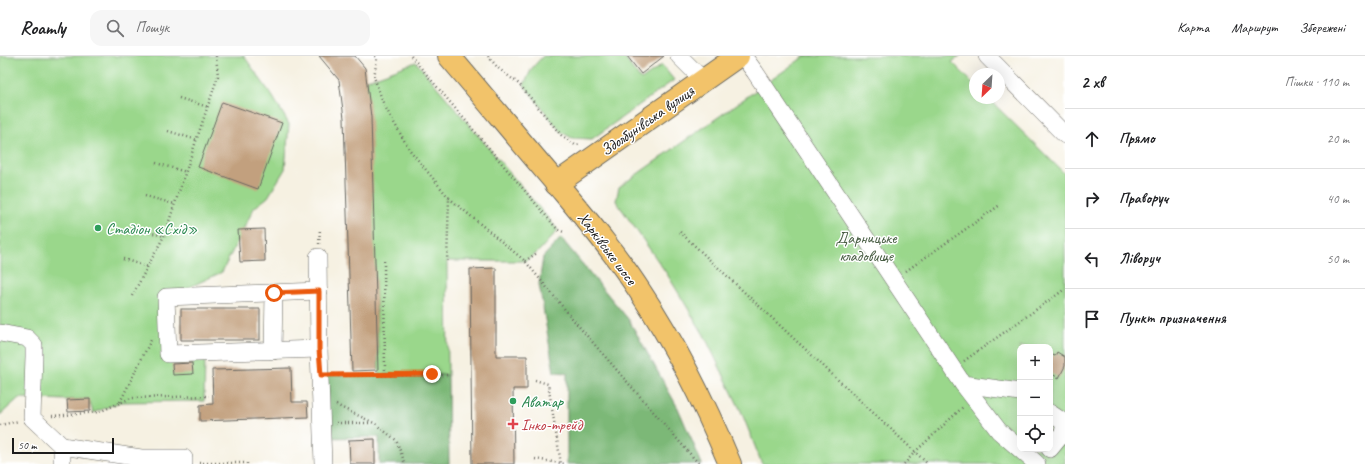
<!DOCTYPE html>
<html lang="uk">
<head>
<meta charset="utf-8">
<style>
  :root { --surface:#fff; --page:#f6f6f6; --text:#202124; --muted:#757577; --line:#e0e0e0 }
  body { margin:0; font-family:Caveat,sans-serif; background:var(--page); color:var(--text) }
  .controls { position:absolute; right:12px; bottom:12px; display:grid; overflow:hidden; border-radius:8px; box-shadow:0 4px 16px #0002 }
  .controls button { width:36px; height:36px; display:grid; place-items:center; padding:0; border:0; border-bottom:1px solid var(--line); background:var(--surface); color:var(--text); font:20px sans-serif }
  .compass { position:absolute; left:969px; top:12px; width:36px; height:36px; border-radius:50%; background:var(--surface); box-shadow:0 4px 16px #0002; rotate:205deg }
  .scale { position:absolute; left:12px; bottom:10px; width:102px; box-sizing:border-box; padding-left:4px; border:2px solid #1c1c1c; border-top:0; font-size:11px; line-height:14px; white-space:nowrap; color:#1c1c1c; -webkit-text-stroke:3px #fff; paint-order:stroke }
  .stop { position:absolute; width:12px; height:12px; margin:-9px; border:3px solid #ea580c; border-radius:50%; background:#fff }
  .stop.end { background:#ea580c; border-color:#fff; box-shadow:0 1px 4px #0008 }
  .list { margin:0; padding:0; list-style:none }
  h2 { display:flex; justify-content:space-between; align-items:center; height:52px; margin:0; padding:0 16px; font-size:17px }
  h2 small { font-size:13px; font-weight:400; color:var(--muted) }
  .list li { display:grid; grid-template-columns:26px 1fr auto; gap:12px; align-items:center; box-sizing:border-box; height:60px; padding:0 16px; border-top:1px solid var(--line) }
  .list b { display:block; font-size:15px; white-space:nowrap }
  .list em { font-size:13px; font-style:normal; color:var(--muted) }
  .icon { flex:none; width:22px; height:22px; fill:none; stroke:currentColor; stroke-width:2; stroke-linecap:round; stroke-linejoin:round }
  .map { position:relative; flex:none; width:1065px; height:408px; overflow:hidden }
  header { display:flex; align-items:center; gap:24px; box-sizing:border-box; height:56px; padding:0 20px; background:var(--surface); border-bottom:1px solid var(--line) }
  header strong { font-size:19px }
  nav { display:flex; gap:22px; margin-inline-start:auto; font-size:14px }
  .search { width:280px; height:36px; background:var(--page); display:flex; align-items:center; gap:10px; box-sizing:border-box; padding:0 14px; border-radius:12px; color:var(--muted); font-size:15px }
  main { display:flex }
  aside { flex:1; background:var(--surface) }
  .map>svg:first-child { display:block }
  .green { fill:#9ad78b; stroke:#5b7a54; fill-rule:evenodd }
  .forest { fill:#7bb877; stroke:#4c6a4a }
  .building { fill:#c2a07e }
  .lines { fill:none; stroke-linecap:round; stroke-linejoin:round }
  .minor-casing { stroke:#686761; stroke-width:18 }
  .major-casing { stroke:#686761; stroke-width:24 }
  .path { stroke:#686761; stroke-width:2.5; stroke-dasharray:1 3; stroke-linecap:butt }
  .minor { stroke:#fff; stroke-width:17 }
  .major { stroke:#f2c36a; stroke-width:22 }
  .route { stroke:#ea580c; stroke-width:5 }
  .leisure-dot { fill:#2e9e5b; stroke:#fff; stroke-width:1.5 }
  .health-dot { fill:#e0444e; stroke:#fff; stroke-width:1.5 }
  .labels { text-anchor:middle; stroke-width:3; stroke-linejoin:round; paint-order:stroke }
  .street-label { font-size:16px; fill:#1c1c1c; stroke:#fff }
  .leisure-label { font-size:16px; fill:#27864d; stroke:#fff; text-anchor:start }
  .park-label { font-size:16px; fill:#485d43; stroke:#fff }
  .health-label { font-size:16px; fill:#be3a42; stroke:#fff; text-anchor:start }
</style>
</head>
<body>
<header>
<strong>Roamly</strong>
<div class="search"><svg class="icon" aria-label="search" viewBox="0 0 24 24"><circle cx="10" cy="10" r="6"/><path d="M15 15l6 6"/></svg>Пошук</div>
<nav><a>Карта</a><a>Маршрут</a><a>Збережені</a></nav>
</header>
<main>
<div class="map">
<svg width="1065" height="408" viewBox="0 0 1065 408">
  <rect width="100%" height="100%" fill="#fff"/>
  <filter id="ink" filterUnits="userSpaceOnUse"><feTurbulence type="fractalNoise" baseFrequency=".025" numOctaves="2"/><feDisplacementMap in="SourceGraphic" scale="8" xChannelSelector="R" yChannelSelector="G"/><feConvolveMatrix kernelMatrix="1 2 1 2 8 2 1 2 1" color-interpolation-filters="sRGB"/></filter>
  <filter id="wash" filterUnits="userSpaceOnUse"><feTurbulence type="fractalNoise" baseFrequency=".012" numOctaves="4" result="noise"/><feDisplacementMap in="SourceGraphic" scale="16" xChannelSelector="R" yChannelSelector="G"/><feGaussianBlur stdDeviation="0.9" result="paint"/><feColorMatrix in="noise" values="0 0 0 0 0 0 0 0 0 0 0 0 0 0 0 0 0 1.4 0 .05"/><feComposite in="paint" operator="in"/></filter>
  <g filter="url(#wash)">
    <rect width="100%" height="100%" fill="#f6f1e2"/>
    <g class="green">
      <path d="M0 0H244L273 41 289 68 285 113 268 141 254 152 222 216 166 242 167 303 205 301 204 345 120 346 93 357 89 343 67 344 19 342 0 359Z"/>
      <path d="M543 0H623L641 24 662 9 674 24 592 83 572 82 561 76 524 29 532 12Z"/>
      <path d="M805 0H960L952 6 975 29V42H988L1065 118V408H762L741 355 704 279 667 218 616 145 619 131ZM1020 291H1050V393H1020Z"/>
      <path d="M416 6 558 174 537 197 525 205H447L448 319H379L367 24Z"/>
    </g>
    <g class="forest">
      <path d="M561 182 629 264 678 352 702 408H567V317L554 316 539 228 543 201Z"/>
      <path d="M321 319H448L449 408H379V381L323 382Z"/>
    </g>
    <g id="blocks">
      <g class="building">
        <path d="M319 0H355L365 12 371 61 378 314 352 315 344 62 339 24Z"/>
        <path d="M627 0H664L641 18Z"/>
        <path d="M222 46 282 67 258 133 198 111Z"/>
        <path d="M264 173 265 205 240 206 238 174Z"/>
        <path d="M496 212V300H527V333H513L514 408H472L470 213Z"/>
        <rect x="181" y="253" width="79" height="31"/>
        <path d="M1057 296 1065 301V310L1059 322 1050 317V298L1055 300Z"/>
        <path d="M192 307 193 318 173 319 172 308Z"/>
        <path d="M291 312 292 346H307L308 361 200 365V349L213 348 212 314Z"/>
        <path d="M90 343V355L68 356 67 344Z"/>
        <path d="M375 383V408H350L349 384Z"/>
      </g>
    </g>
  </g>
  <g filter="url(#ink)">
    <use href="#blocks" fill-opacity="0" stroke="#686761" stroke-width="1"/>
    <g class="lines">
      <defs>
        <g id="minor">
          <path d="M679 0 703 24"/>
          <path d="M743 0 755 16 963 328 1020 336"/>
          <path d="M987 0 1065 79"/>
          <path d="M318 201 319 293 323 408"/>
          <path d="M319 235 166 241 168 298 319 293"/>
          <path d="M0 277 27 282 34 289V300L32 362 62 390V408"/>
          <path d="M273 295 274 237"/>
          <path d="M963 328 999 375 1037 408"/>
          <path d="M1050 357 1065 367 1063 377 1050 393"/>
          <path d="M62 390 141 402H184V408"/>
        </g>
        <g id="major">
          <path d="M449 0C485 42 520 85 556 127 586 163 616 198 641 237 677 291 705 348 730 408"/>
          <path d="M556 128 738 0"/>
        </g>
      </defs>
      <use href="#minor" class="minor-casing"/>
      <use href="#major" class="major-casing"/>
      <g class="path">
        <path d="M375 0 377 3 374 21 384 49 409 93 449 142 447 205"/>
        <path d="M411 0 558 174 564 176"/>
        <path d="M488 0 498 12 519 28 561 79 575 89 581 88"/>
        <path d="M179 42 208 51"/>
        <path d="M168 75 197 84"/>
        <path d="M156 107 186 116"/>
        <path d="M145 140 175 148"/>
        <path d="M449 142 525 205 581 273 699 408"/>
        <path d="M134 172 164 180"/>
        <path d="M680 176 928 408"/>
        <path d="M319 188 320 173"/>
        <path d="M123 203 148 211"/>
        <path d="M384 205 385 319"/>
        <path d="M525 205 537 197"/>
        <path d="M906 215 1000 149"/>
        <path d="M132 240 164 180 218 20 216 0"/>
        <path d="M964 305 1065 233"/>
        <path d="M334 319H448"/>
        <path d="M535 324 548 328 561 408"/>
        <path d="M120 346 152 282"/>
        <path d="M336 349 374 367 396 384 405 408"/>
        <path d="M52 360 99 356 131 342 209 340"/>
        <path d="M336 367H371"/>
        <path d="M0 369 19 365"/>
        <path d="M535 403 566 408"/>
        <path d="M199 407H247V408"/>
        <path d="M904 408 915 396 963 351"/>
      </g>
      <use href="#minor" class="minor"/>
      <use href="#major" class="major"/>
    </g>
  </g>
  <g class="lines" filter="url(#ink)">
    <path class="route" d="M274 237 319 235V293L321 319 432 318"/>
  </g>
  <g class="leisure-dot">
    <circle cx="98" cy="172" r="4"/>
    <circle cx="513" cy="345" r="4"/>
  </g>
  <path class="health-dot" d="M511 362h4v4h4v4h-4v4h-4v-4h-4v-4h4z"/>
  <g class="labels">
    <g class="street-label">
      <text transform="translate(647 64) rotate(-35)" y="6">Здолбунівська вулиця</text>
      <text transform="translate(608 192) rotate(53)" y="6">Харківське шосе</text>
    </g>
    <g class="leisure-label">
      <text x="106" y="178">Стадіон «Схід»</text>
      <text x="521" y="351">Аватар</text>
    </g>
    <g class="park-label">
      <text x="866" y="187">Дарницьке<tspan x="866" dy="18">кладовище</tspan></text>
    </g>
    <g class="health-label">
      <text x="521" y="374">Інко-трейд</text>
    </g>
  </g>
</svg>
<div class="controls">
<button>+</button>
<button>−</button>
<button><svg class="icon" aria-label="locate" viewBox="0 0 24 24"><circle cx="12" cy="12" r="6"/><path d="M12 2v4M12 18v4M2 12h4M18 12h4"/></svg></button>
</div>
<svg class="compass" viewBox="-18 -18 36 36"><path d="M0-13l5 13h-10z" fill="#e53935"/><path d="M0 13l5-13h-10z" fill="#757577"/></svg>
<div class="scale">50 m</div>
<div class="stop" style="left:274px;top:237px"></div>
<div class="stop end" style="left:432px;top:318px"></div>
</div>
<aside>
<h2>2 хв<small>Пішки · 110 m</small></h2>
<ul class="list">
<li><svg class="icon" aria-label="ahead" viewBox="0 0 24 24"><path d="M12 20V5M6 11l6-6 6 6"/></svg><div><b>Прямо</b></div><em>20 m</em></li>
<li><svg class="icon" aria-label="right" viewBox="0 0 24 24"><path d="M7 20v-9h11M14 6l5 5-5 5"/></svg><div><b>Праворуч</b></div><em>40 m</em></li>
<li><svg class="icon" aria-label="left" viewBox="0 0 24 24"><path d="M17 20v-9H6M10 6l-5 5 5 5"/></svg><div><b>Ліворуч</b></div><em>50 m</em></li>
<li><svg class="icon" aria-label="arrive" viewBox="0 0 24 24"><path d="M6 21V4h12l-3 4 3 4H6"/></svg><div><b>Пункт призначення</b></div></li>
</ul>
</aside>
</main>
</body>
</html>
